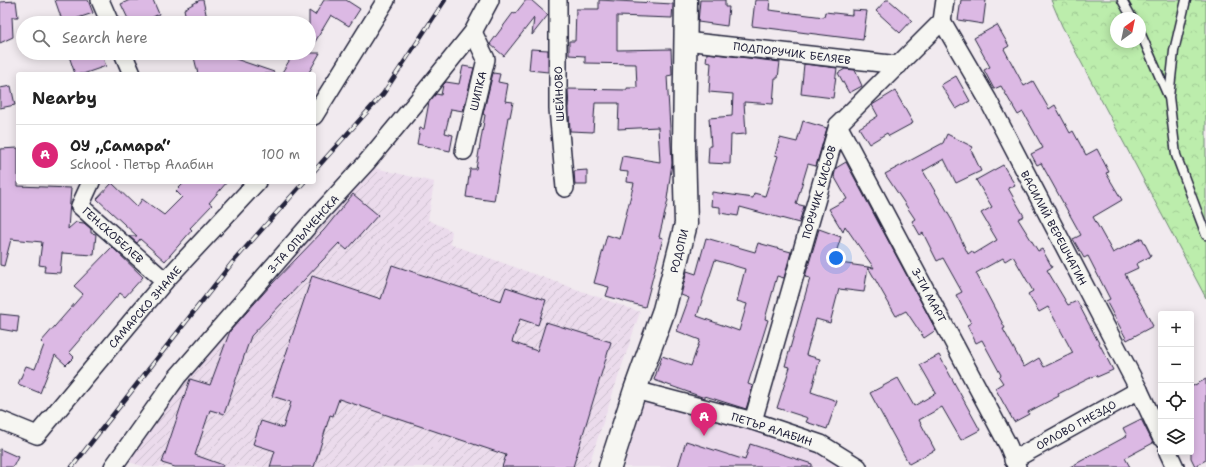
<!DOCTYPE html>
<html lang="en">
<head>
<meta charset="utf-8">
<style>
  :root { --surface:#fff; --page:#f2f2f2; --text:#222; --muted:#767676; --line:#e0e0e0; --accent:#db2777 }
  body { margin:0; font-family:"Shantell Sans",sans-serif; background:var(--page); color:var(--text) }
  .controls { position:absolute; right:12px; bottom:12px; display:grid; overflow:hidden; border-radius:4px; box-shadow:0 2px 10px #0003 }
  .controls button { width:36px; height:36px; display:grid; place-items:center; padding:0; border:0; border-bottom:1px solid var(--line); background:var(--surface); color:var(--text); font:20px sans-serif }
  .compass { position:absolute; left:1110px; top:12px; width:36px; height:36px; border-radius:50%; background:var(--surface); box-shadow:0 2px 10px #0003; rotate:33deg }
  .you { position:absolute; left:836px; top:258px; width:14px; height:14px; margin:-10px; border:3px solid #fff; border-radius:50%; background:#1a73e8; box-shadow:0 0 0 6px #1a73e833 }
  .badge { display:grid; place-items:center; width:26px; height:26px; border-radius:50%; background:var(--accent); color:#fff; font-size:13px; font-weight:700 }
  .pin { position:absolute; translate:-50% -33px; filter:drop-shadow(0 1px 2px #0008) }
  .pin::after { content:''; position:absolute; top:21px; width:14px; height:12px; background:inherit; clip-path:polygon(0 0,100% 0,50% 100%) }
  .list { margin:0; padding:0; list-style:none }
  h2 { display:flex; justify-content:space-between; align-items:center; height:52px; margin:0; padding:0 16px; font-size:17px }
  h2 small { font-size:13px; font-weight:400; color:var(--muted) }
  .list li { display:grid; grid-template-columns:26px 1fr auto; gap:12px; align-items:center; box-sizing:border-box; height:60px; padding:0 16px; border-top:1px solid var(--line) }
  .list b { display:block; font-size:15px; white-space:nowrap }
  .list p { margin:0; font-size:13px; white-space:nowrap; color:var(--muted) }
  .list em { font-size:13px; font-style:normal; color:var(--muted) }
  .icon { flex:none; width:22px; height:22px; fill:none; stroke:currentColor; stroke-width:2; stroke-linecap:round; stroke-linejoin:round }
  .map { position:relative; flex:none; width:1206px; height:467px; overflow:hidden }
  .search { position:absolute; background:var(--surface); box-shadow:0 2px 10px #0003; left:16px; top:16px; width:300px; height:44px; display:flex; align-items:center; gap:10px; box-sizing:border-box; padding:0 14px; border-radius:22px; color:var(--muted); font-size:15px }
  .panel { position:absolute; background:var(--surface); box-shadow:0 2px 10px #0003; left:16px; top:72px; width:300px; height:112px; border-radius:4px }
  .map>svg:first-child { display:block }
  .built { fill:#ebdbec }
  .industrial { fill:url(#industrial-furrows) }
  .forest { fill:url(#forest-crowns); stroke:#6f8874; fill-rule:evenodd }
  .building { fill:#dcb9e4; stroke:#22223b; fill-rule:evenodd }
  .lines { fill:none; stroke-linecap:round; stroke-linejoin:round }
  .lane-casing { stroke:#22223b; stroke-width:11 }
  .street-casing { stroke:#22223b; stroke-width:20 }
  .secondary-casing { stroke:#22223b; stroke-width:25 }
  .lane { stroke:#f6f6f2; stroke-width:8 }
  .street { stroke:#f6f6f2; stroke-width:17 }
  .secondary { stroke:#f6f6f2; stroke-width:22 }
  .rail-casing { stroke:#22223b; stroke-width:4.5 }
  .rail { stroke:#f6f6f2; stroke-width:3; stroke-dasharray:9; stroke-linecap:butt }
  .labels { text-anchor:middle; stroke-width:3.5; stroke-linejoin:round; paint-order:stroke }
  .street-label { font-size:11px; fill:#22223b; stroke:#f6f6f2 }
</style>
</head>
<body>
<div class="map">
<svg width="1206" height="467" viewBox="0 0 1206 467">
  <defs>
    <pattern id="industrial-furrows" width="10" height="10" patternUnits="userSpaceOnUse"><rect width="10" height="10" fill="#ebdbec"/><path d="M-1 1l2-2M0 10L10 0M9 11l2-2" fill="none" stroke="#c9bccb"/></pattern>
    <pattern id="forest-crowns" width="20" height="18" patternUnits="userSpaceOnUse"><rect width="20" height="18" fill="#bcedac"/><path d="M2 6a3 3 0 1 1 6 0M12 15a3 3 0 1 1 6 0" fill="none" stroke="#a1cb95"/></pattern>
  </defs>
  <rect width="100%" height="100%" fill="#f1eaef"/>
  <filter id="ink" filterUnits="userSpaceOnUse"><feTurbulence type="fractalNoise" baseFrequency=".025" numOctaves="2"/><feDisplacementMap in="SourceGraphic" scale="8" xChannelSelector="R" yChannelSelector="G"/><feConvolveMatrix kernelMatrix="1 2 1 2 8 2 1 2 1" color-interpolation-filters="sRGB"/></filter>
  <g filter="url(#ink)">
    <path class="built" d="M644 398 742 424 808 447 842 467H624Z"/>
    <path class="industrial" d="M375 168 434 182 428 220 452 231 450 244 640 312 588 467H145L129 462 153 397 342 180 360 185Z"/>
    <path class="forest" d="M1051 0H1206V298L1062 26ZM1116 18H1140V42H1116Z"/>
    <g class="building">
      <path d="M55 0H88L93 13 63 23Z"/>
      <path d="M130 0H153L159 14 141 23H130L121 4Z"/>
      <path d="M200 0H203L208 23H187L184 9Z"/>
      <path d="M324 0H346L360 9 349 26 331 15 309 52V11L315 15Z"/>
      <path d="M526 0H531L548 15 532 35 534 18 504 56 490 44 513 13 515 14Z"/>
      <path d="M599 0 673 4 672 18 617 16V50L671 49 672 75 667 76 672 163 667 199 668 200 659 237 663 238 645 307 606 296 609 287 594 283 607 235 620 239 634 183 627 182 628 172 619 171 622 156 660 162 658 127 618 129 619 103H595L593 132 570 131 568 89 627 90V88H637L636 64 585 63V56L569 55V41H575L576 9H599Z"/>
      <path d="M700 0H725V7H729L727 26 698 22Z"/>
      <path d="M755 0H770L769 10 824 17 825 12 852 15V10L867 11 863 40 752 26Z"/>
      <path d="M886 0H889L912 20 900 33 876 11Z"/>
      <path d="M961 0H986L983 24 958 20Z"/>
      <path d="M16 1 18 17H12L13 37 0 43V2Z"/>
      <path d="M997 25 1009 46 1004 49 1024 86 1033 81 1049 109 1055 105 1070 133 1073 131 1086 155 1097 149 1109 172 1106 173 1122 200 1093 217 1113 253 1142 238 1151 256 1136 264 1138 268 1125 274 1153 326 1127 340 1106 301 1110 299 1088 256 1084 258 1073 239 1081 235 1041 163 1037 165 1031 154 1043 148 1023 112 1018 115 1001 86 994 89 984 70 990 67 974 38Z"/>
      <path d="M531 49 548 50V72L529 70Z"/>
      <path d="M68 53H101L106 66 83 74H75Z"/>
      <path d="M193 53 209 58 210 53H218L274 72V74H198Z"/>
      <path d="M294 53H320L308 74H281Z"/>
      <path d="M707 53 780 62 778 78H775L773 104 744 102 746 134 731 135 730 164 708 163 709 146H711L709 118 732 116 733 94 709 92 711 63 706 62Z"/>
      <path d="M804 64 837 68 833 98 801 94Z"/>
      <path d="M463 66 474 68 463 111 451 109 445 133 453 135 450 151 417 144 420 128 424 129 429 102 436 94 441 95 443 85 446 82 459 84Z"/>
      <path d="M845 69 855 70 862 86 849 93 838 73Z"/>
      <path d="M493 73 500 74 498 82 508 84 505 101 513 102 510 117H508L494 201 466 197 470 169H476L485 115 483 114Z"/>
      <path d="M956 76 970 101 956 109 941 85Z"/>
      <path d="M11 86 15 105 0 108V88Z"/>
      <path d="M895 91 913 123 889 136 887 133 869 144 859 128 878 116 872 105Z"/>
      <path d="M803 121 827 128 816 166 808 164 796 204 804 206 799 223 740 207 738 216 720 213V207L711 206 712 192 753 198 754 193 765 196 778 156 775 155 780 138 797 142Z"/>
      <path d="M947 134 973 147 971 150 981 171 956 183 944 159 923 171 953 222 968 254 972 251 974 254 997 240 981 213 992 207 976 180 1003 165 1015 185 1008 188 1024 216 1018 219 1038 251 1042 249 1052 267 1047 270 1068 305 1077 301 1113 370 1097 377 1096 375 1058 394 1059 396 1028 412 1029 414 1014 422 995 388 1003 383 999 377 1001 375 982 340 976 343 967 325 971 323 956 295 962 292 943 258 937 261 923 233 920 235 912 221 915 219 885 174 943 143ZM1013 256 1033 291 1028 294 1039 312 1048 307 1073 353 1044 367 1039 358 1024 367 1003 329 1005 328 976 273 1003 258 1005 261Z"/>
      <path d="M18 148V186L71 188 68 229 76 222 84 223 91 229V233L96 234 94 255 62 253 60 273 44 272 45 266 39 265 42 242 11 239 4 266 0 265V149Z"/>
      <path d="M846 162 936 330 924 338 906 311 896 316 868 267 874 268 845 226 843 232 829 209 847 199 834 176 836 168Z"/>
      <path d="M587 170V185H575L574 171Z"/>
      <path d="M185 182H227L209 203 212 205 190 228 192 230 165 261 140 239 137 243 129 236H137L97 199 112 183 137 207 142 199 164 215 182 197 176 191Z"/>
      <path d="M353 194 378 215 347 250 339 243 251 336 224 414 210 410 195 455 223 465 222 467H175L162 463 190 379 210 385 230 331 270 286 324 230Z"/>
      <path d="M819 229 841 237 833 262 868 267 864 292 839 289 830 323 816 319 806 355 820 359 811 392 837 401 827 429 806 422 808 418 777 408 790 367 785 366 810 278 805 277Z"/>
      <path d="M706 238 755 252 758 243 791 252 784 278 777 276 765 319 768 320 748 384 753 386 746 409 705 396V398L654 380 662 356 691 366 700 340 677 331 689 298 681 295 687 271 696 274ZM715 260 745 269 737 301 747 304 739 331 697 316Z"/>
      <path d="M112 247 143 277 125 297 120 293 69 352 74 357 66 365 55 355 40 393 18 384 26 366 35 369 44 345 41 342 83 294 74 286Z"/>
      <path d="M392 265 501 301 506 287 546 300 538 325 520 319 512 342 537 351 546 322 611 342 573 467H502L506 455 339 399 333 416 330 415 314 467H270L275 451 253 444 261 421 283 428 291 402 272 396 312 276 381 299Z"/>
      <path d="M0 314 19 316 17 332 0 329Z"/>
      <path d="M939 355 980 430 961 440 942 407 919 420 935 450 909 464 870 393 898 378 914 406 936 393 920 365Z"/>
      <path d="M1206 379V460L1195 466 1191 458V387Z"/>
      <path d="M1141 419 1153 443 1125 458 1130 467H1070L1127 436 1123 428Z"/>
      <path d="M686 441 745 460 750 444 812 464V467H678Z"/>
      <path d="M0 449 18 457 13 467H0Z"/>
    </g>
    <g class="lines">
      <defs>
        <g id="lane">
          <path d="M1122 0 1132 18"/>
          <path d="M1186 0 1174 51 1169 97 1176 155 1206 235"/>
          <path d="M1140 32 1168 96"/>
        </g>
        <g id="street">
          <path d="M100 0 110 23"/>
          <path d="M558 0V109L565 188"/>
          <path d="M942 21 988 100 1139 390 1161 437"/>
          <path d="M685 41 899 65"/>
          <path d="M123 53 132 74"/>
          <path d="M314 116 386 0"/>
          <path d="M838 125 1008 445 1017 467"/>
          <path d="M464 151 486 59 473 32"/>
          <path d="M91 182 80 206 165 281"/>
          <path d="M635 390 753 421 821 444 858 467"/>
          <path d="M0 420 37 435 165 281 257 182"/>
          <path d="M753 421 838 125 942 21 945 0"/>
          <path d="M1168 452 1175 467"/>
          <path d="M1013 460 1139 390"/>
          <path d="M113 467 177 377 310 224 366 163 415 104 473 32 490 0"/>
        </g>
        <path id="secondary" d="M610 467 635 390 664 310 686 224 684 146 686 0"/>
      </defs>
      <use href="#lane" class="lane-casing"/>
      <use href="#street" class="street-casing"/>
      <use href="#secondary" class="secondary-casing"/>
      <use href="#lane" class="lane"/>
      <use href="#street" class="street"/>
      <use href="#secondary" class="secondary"/>
      <defs>
        <g id="rail">
          <path d="M314 171 383 94 445 0"/>
          <path d="M72 467 232 263 304 182"/>
        </g>
      </defs>
      <use href="#rail" class="rail-casing"/>
      <use href="#rail" class="rail"/>
    </g>
  </g>
  <g class="labels">
    <g class="street-label">
      <text transform="translate(792 53) rotate(7)" y="4">ПОДПОРУЧИК БЕЛЯЕВ</text>
      <text transform="translate(478 91) rotate(-77)" y="4">ШИПКА</text>
      <text transform="translate(559 94) rotate(-92)" y="4">ШЕЙНОВО</text>
      <text transform="translate(819 192) rotate(-74)" y="4">ПОРУЧИК КИСЬОВ</text>
      <text transform="translate(1054 228) rotate(62)" y="4">ВАСИЛИЙ ВЕРЕШЧАГИН</text>
      <text transform="translate(303 234) rotate(-48)" y="4">3-ТА ОПЪЛЧЕНСКА</text>
      <text transform="translate(113 235) rotate(42)" y="4">ГЕН.СКОБЕЛЕВ</text>
      <text transform="translate(679 251) rotate(-76)" y="4">РОДОПИ</text>
      <text transform="translate(929 295) rotate(62)" y="4">3-ТИ МАРТ</text>
      <text transform="translate(145 307) rotate(-49)" y="4">САМАРСКО ЗНАМЕ</text>
      <text transform="translate(1076 425) rotate(-29)" y="4">ОРЛОВО ГНЕЗДО</text>
      <text transform="translate(772 429) rotate(18)" y="4">ПЕТЪР АЛАБИН</text>
    </g>
  </g>
</svg>
<div class="controls">
<button>+</button>
<button>−</button>
<button><svg class="icon" aria-label="locate" viewBox="0 0 24 24"><circle cx="12" cy="12" r="6"/><path d="M12 2v4M12 18v4M2 12h4M18 12h4"/></svg></button>
<button><svg class="icon" aria-label="layers" viewBox="0 0 24 24"><path d="M12 4l9 5-9 5-9-5zM3 14l9 5 9-5"/></svg></button>
</div>
<svg class="compass" viewBox="-18 -18 36 36"><path d="M0-13l5 13h-10z" fill="#e53935"/><path d="M0 13l5-13h-10z" fill="#767676"/></svg>
<div class="you"></div>
<div class="pin badge" style="left:704px;top:436px">A</div>
<div class="search"><svg class="icon" aria-label="search" viewBox="0 0 24 24"><circle cx="10" cy="10" r="6"/><path d="M15 15l6 6"/></svg>Search here</div>
<section class="panel">
<h2>Nearby<small></small></h2>
<ul class="list">
<li><span class="badge">A</span><div><b>ОУ „Самара“</b><p>School · Петър Алабин</p></div><em>100 m</em></li>
</ul>
</section>
</div>
</body>
</html>
